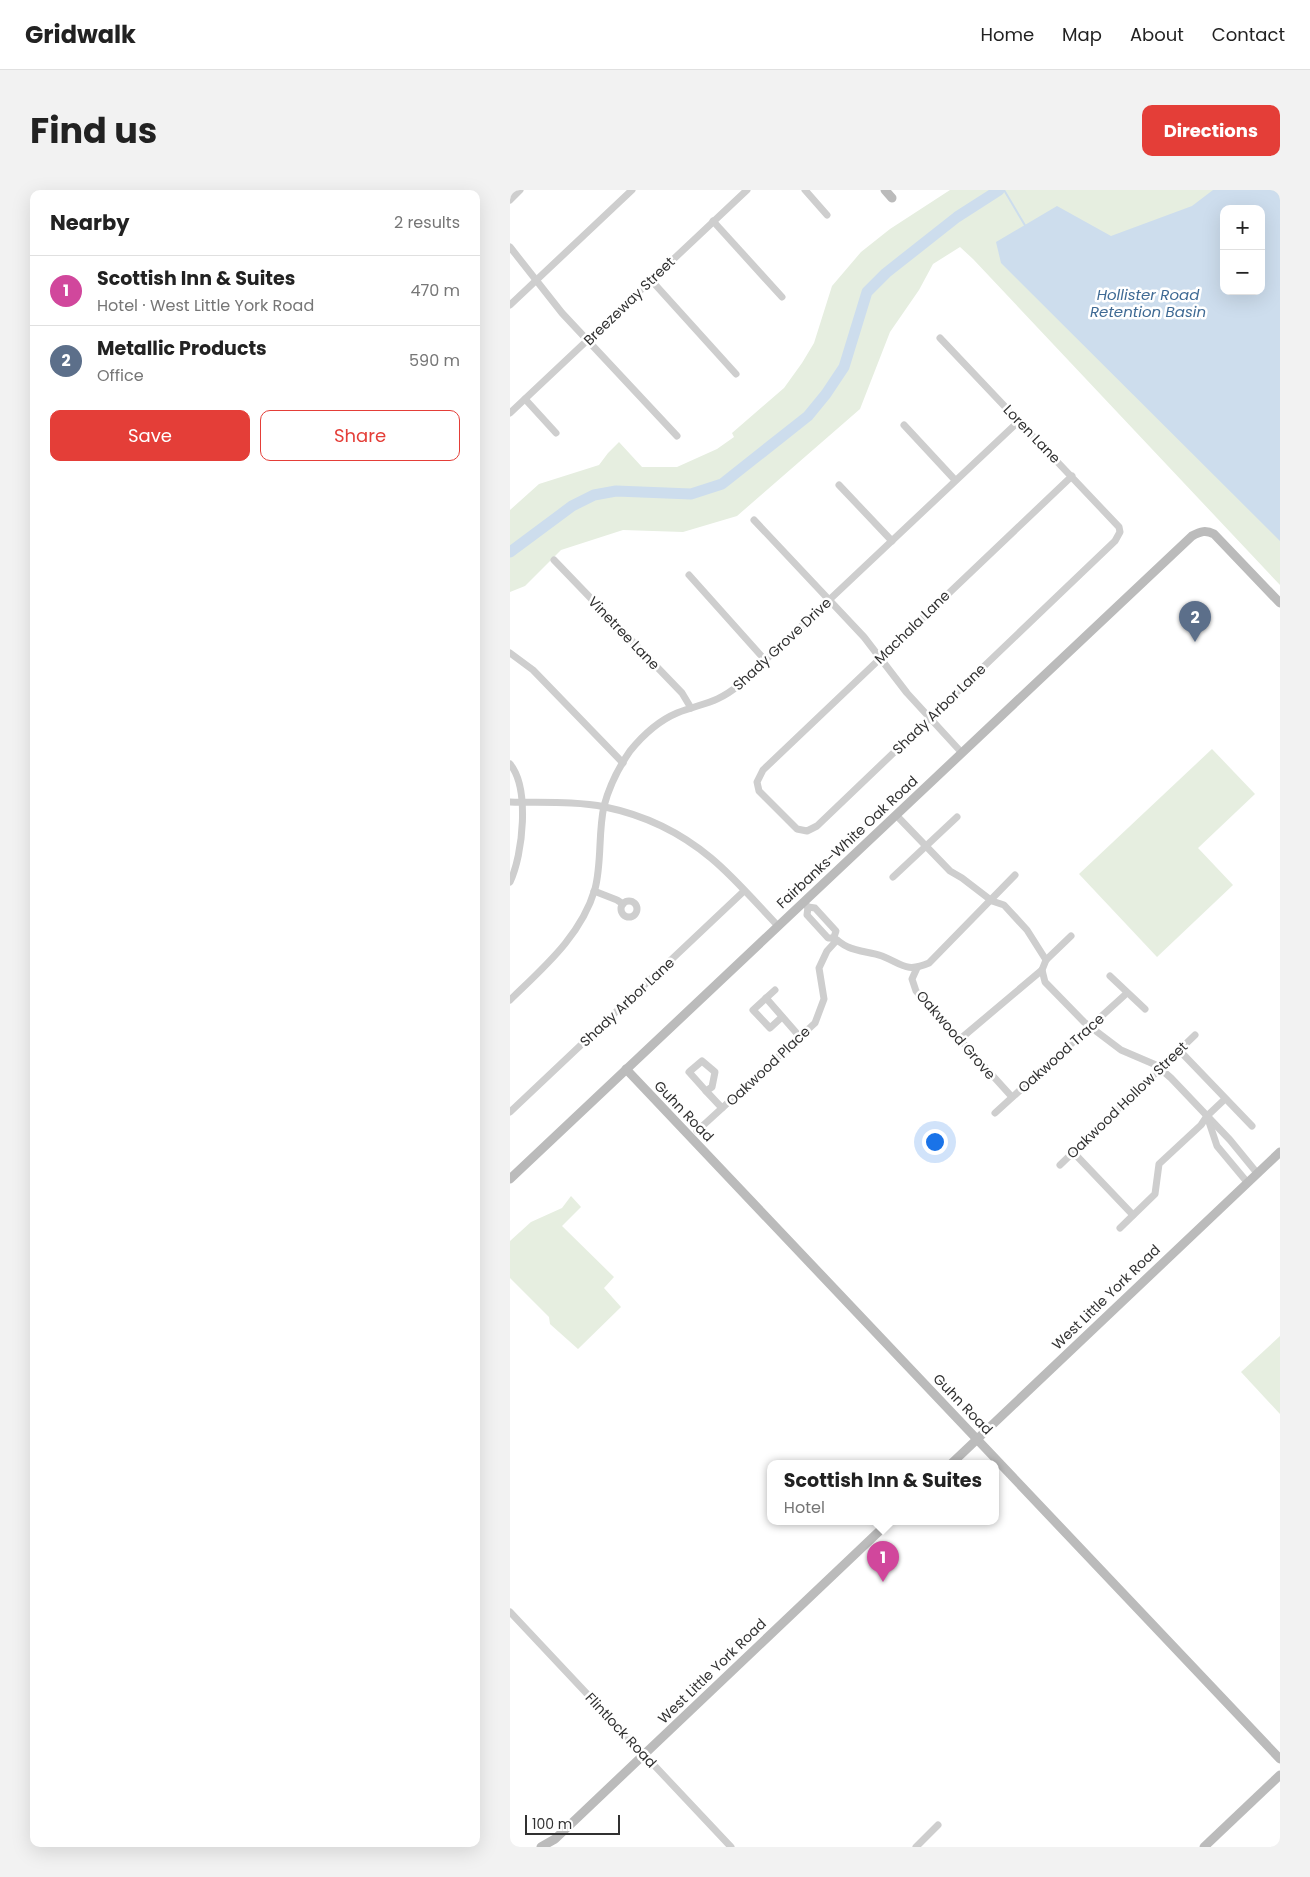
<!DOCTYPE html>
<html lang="en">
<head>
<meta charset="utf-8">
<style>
  :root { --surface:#fff; --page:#f2f2f2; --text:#222; --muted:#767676; --line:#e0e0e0; --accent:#e43e38 }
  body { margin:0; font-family:Poppins,sans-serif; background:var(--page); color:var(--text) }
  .controls { position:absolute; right:15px; top:15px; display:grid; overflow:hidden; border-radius:10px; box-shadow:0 5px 20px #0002 }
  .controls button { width:45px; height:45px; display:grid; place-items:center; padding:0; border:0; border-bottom:1px solid var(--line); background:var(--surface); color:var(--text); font:25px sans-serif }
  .scale { position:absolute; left:15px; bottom:12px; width:95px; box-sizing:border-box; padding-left:5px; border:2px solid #313131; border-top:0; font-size:14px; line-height:18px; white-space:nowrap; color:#313131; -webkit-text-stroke:4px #fff; paint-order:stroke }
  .you { position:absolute; left:424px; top:951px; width:18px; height:18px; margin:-12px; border:4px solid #fff; border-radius:50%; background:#1a73e8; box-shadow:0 0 0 8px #1a73e833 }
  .badge { display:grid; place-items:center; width:32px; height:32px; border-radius:50%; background:var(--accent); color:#fff; font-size:16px; font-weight:700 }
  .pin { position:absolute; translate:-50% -41px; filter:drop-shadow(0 1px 2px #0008) }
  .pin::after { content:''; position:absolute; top:26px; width:18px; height:15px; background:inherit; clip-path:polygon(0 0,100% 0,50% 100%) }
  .popup { position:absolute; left:257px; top:1270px; width:232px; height:65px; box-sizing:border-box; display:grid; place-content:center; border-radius:10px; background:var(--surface); filter:drop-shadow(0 1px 4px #0005); font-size:16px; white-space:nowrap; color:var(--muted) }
  .popup b { font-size:19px; color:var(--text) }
  .popup::after { content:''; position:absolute; left:50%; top:100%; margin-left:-10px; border:10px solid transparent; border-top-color:var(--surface) }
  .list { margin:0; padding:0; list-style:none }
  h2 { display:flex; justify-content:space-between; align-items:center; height:65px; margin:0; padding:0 20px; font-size:21px }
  h2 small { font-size:16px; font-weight:400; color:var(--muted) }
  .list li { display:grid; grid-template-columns:32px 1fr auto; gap:15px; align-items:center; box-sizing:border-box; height:70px; padding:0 20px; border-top:1px solid var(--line) }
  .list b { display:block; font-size:19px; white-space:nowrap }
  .list p { margin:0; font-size:16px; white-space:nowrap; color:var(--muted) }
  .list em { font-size:16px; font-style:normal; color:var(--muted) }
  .actions { display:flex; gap:10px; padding:15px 20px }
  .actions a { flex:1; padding:11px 0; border:1px solid var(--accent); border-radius:10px; text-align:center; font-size:18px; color:var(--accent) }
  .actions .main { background:var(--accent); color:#fff }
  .map { position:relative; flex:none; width:770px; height:1657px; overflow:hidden; border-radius:10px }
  header { display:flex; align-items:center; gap:30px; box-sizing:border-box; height:70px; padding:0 25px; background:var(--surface); border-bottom:1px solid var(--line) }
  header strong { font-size:24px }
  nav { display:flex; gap:28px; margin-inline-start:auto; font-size:18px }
  .intro { display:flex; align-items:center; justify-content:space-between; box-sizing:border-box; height:120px; padding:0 30px }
  h1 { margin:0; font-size:35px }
  .button { padding:12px 22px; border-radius:10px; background:var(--accent); color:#fff; font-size:18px; font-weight:700 }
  main { display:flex; gap:30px; padding:0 30px }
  aside { flex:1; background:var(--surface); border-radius:10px; box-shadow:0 5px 20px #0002 }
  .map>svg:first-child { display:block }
  .green { fill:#e6eee0; fill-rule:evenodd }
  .water { fill:#cddded; fill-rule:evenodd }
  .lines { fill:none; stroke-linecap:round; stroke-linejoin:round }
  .stream { stroke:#cddded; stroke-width:2 }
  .river { stroke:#cddded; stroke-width:11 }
  .street { stroke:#cecece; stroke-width:7 }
  .secondary { stroke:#bbb; stroke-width:9 }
  .labels { text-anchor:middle; stroke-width:5; stroke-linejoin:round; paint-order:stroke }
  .street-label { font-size:14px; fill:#313131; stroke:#fff }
  .water-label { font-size:15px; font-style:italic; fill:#3f6a94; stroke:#fff }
</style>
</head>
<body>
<header>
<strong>Gridwalk</strong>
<nav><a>Home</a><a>Map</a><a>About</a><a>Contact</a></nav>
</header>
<div class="intro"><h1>Find us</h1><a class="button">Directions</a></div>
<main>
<aside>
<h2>Nearby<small>2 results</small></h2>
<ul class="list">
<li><span class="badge" style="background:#d1479c">1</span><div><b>Scottish Inn &amp; Suites</b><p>Hotel · West Little York Road</p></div><em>470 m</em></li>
<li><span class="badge" style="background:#5c6f8a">2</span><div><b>Metallic Products</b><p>Office</p></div><em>590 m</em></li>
</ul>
<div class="actions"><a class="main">Save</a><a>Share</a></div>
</aside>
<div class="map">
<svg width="770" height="1657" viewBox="0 0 770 1657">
  <rect width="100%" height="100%" fill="#fff"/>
  <g class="green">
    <path d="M440 0H770V395L463 69 450 57 423 74 409 100 380 142 350 219 227 326 173 342 113 340 51 360 15 396 0 402V320L29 294 89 275 98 263 109 252 132 277H167L207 259 224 247 222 243 274 198 292 173 304 153 322 96 351 62 380 39ZM714 19H751V101H714Z"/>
    <path d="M702 559 745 604 688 658 723 695 647 767 569 684Z"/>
    <path d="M61 1006 71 1017 52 1036 104 1087 94 1098 111 1117 68 1159 40 1134 39 1127 0 1088V1051L21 1032 52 1018Z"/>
    <path d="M770 1146V1224L731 1182Z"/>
  </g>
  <path class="water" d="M703 0H770V351L491 73 486 52 547 16 601 46 682 16ZM714 19H751V101H714Z"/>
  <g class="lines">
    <path class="stream" d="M494 0 516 37"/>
    <path class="river" d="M0 362 62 316 84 305 106 301 181 304 212 294 298 226 316 204 334 177 357 102 376 83 447 27 489 0"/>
    <g class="street">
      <path d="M295 0 317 25"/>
      <path d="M0 10 10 0"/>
      <path d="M203 31 272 107"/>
      <path d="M0 57 52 123 167 246"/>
      <path d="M141 90 226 184"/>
      <path d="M0 115 122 0"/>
      <path d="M430 148 609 337 610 342 605 351 307 636 297 641 287 639 249 601 247 592 253 580 562 286"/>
      <path d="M15 209 46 243"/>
      <path d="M0 223 237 0"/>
      <path d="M394 235 445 290"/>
      <path d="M329 295 382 351"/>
      <path d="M244 330 354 447 397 503 452 563"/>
      <path d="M44 370 172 503 181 518"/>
      <path d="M179 385 255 470"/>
      <path d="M0 463 23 480 113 573"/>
      <path d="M0 574C20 598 13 665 0 692"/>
      <path d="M0 612C31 613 65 611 95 617 134 625 171 643 201 668 225 688 246 713 268 736"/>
      <path d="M386 625 440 681 452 688 482 711 494 715 517 740 536 770"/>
      <path d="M383 687 447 627"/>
      <path d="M84 701 107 710 113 714"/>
      <circle cx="119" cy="719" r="8"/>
      <path d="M295 714 298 717 305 718 326 741 324 747"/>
      <path d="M298 717 297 725 318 748C327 747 330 754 338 757 349 762 361 762 372 766 392 774 396 783 419 773L505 685"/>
      <path d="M407 778 402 789 406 801 502 907"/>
      <path d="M532 780 535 792 574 832 611 860 646 875 661 888 720 950 747 983"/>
      <path d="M600 786 635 819"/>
      <path d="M265 800 243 820 260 838 272 827"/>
      <path d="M256 808 290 847"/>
      <path d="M0 810C34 777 71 746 85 699 92 672 88 643 94 616 99 597 109 577 120 561 133 545 148 531 167 523 192 513 206 514 229 495L509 231"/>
      <path d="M449 850 532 780 536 770 561 746"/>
      <path d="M669 860 742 936"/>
      <path d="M192 871 205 882 202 897 196 901 179 882Z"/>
      <path d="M196 901 212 918"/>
      <path d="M0 922 234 701"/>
      <path d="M485 923 617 803"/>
      <path d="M698 929 707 956 737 992"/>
      <path d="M187 941 305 833 314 809 309 778 317 761 327 750"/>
      <path d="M563 962 623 1025"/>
      <path d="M550 975 685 845"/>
      <path d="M610 1038 645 1004 649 974 691 935 697 926 715 909"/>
      <path d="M0 1422 221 1657"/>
      <path d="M406 1657 428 1635"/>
    </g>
    <g class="secondary">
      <path d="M375 0 382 8"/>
      <path d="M116 879 770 1569"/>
      <path d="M0 989 682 346C691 341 696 340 704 344L770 413"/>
      <path d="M442 1273 770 962"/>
      <path d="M31 1657 45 1649 380 1331"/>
      <path d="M694 1657 770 1585"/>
    </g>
  </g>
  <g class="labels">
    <g class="street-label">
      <text transform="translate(119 111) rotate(-44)" y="5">Breezeway Street</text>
      <text transform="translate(522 244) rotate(46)" y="5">Loren Lane</text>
      <text transform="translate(402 437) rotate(-44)" y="5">Machala Lane</text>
      <text transform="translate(114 443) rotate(46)" y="5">Vinetree Lane</text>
      <text transform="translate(272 454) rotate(-43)" y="5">Shady Grove Drive</text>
      <text transform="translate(429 519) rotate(-44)" y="5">Shady Arbor Lane</text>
      <text transform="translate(337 652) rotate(-43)" y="5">Fairbanks-White Oak Road</text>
      <text transform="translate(117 812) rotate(-43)" y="5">Shady Arbor Lane</text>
      <text transform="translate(446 845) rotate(49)" y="5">Oakwood Grove</text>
      <text transform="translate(551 863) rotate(-42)" y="5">Oakwood Trace</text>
      <text transform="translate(258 876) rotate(-43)" y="5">Oakwood Place</text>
      <text transform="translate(617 910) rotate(-44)" y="5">Oakwood Hollow Street</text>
      <text transform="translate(174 921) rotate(46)" y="5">Guhn Road</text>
      <text transform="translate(596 1107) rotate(-44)" y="5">West Little York Road</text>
      <text transform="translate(453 1214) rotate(46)" y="5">Guhn Road</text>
      <text transform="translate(202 1481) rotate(-44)" y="5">West Little York Road</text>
      <text transform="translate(111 1540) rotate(47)" y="5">Flintlock Road</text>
    </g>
    <g class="water-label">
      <text x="638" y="110">Hollister Road<tspan x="638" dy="17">Retention Basin</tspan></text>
    </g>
  </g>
</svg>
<div class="controls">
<button>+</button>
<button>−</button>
</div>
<div class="scale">100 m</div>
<div class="you"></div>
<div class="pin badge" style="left:373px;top:1392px;background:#d1479c">1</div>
<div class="popup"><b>Scottish Inn &amp; Suites</b>Hotel</div>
<div class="pin badge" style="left:685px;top:452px;background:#5c6f8a">2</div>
</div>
</main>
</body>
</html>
